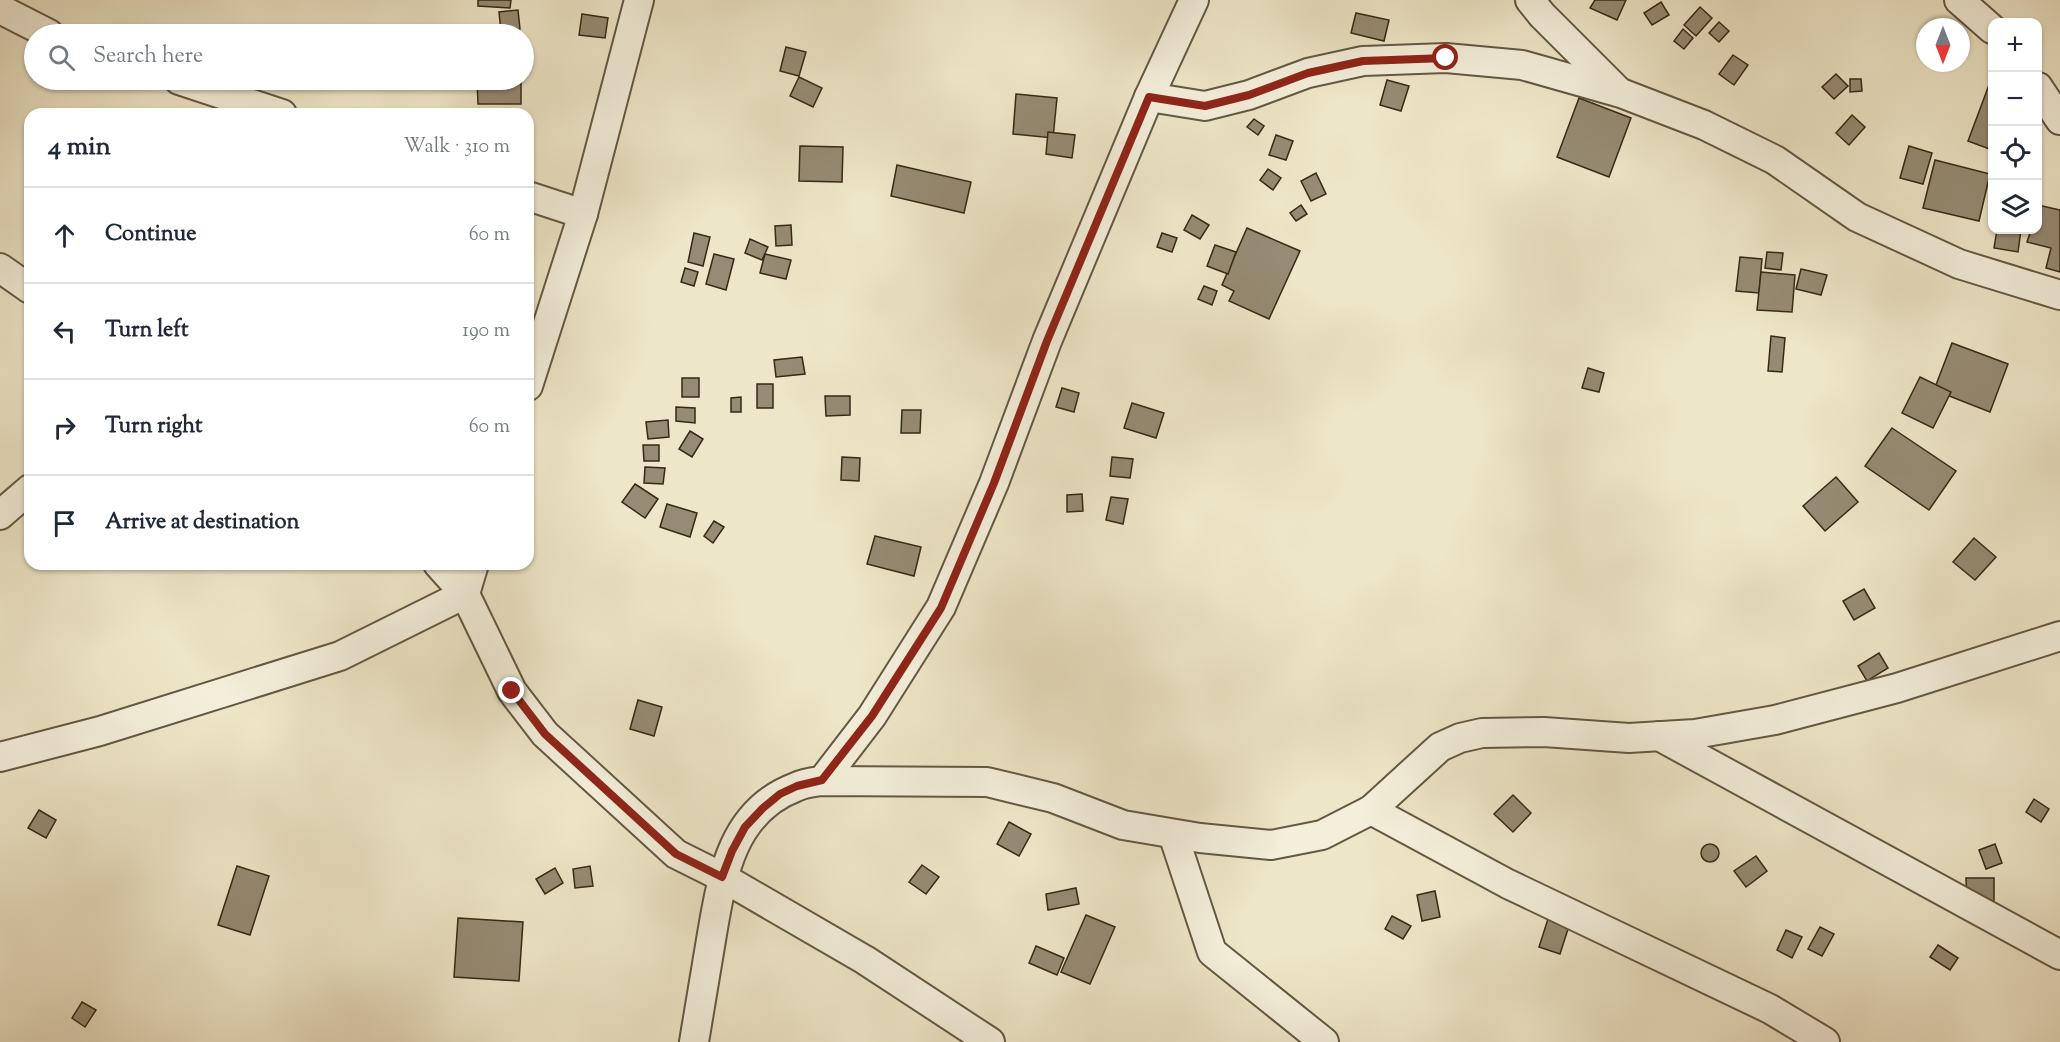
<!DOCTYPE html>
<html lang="en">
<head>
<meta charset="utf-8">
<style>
  :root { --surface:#fff; --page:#f6f6f7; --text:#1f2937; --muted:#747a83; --line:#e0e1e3 }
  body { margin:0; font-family:"Sorts Mill Goudy",serif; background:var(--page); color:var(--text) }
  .controls { position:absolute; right:18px; top:18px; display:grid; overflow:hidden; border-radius:12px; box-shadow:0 2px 4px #0004 }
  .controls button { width:54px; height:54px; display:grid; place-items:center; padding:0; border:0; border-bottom:2px solid var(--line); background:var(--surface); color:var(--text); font:30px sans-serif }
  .compass { position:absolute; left:1916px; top:18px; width:54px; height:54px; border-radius:50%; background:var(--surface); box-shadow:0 2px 4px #0004; rotate:180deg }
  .stop { position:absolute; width:18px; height:18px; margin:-14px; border:4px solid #8f2418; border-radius:50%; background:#fff }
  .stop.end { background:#8f2418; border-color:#fff; box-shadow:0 2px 6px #0008 }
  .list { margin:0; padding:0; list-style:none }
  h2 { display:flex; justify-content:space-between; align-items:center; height:78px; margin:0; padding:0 24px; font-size:26px }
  h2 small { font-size:20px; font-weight:400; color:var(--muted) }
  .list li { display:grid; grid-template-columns:39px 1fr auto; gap:18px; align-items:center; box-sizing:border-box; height:96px; padding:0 24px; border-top:2px solid var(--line) }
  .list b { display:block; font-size:22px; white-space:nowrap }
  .list em { font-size:20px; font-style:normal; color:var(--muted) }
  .icon { flex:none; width:33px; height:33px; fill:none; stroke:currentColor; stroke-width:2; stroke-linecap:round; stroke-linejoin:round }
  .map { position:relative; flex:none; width:2060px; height:1042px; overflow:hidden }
  .search { position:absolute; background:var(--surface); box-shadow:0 2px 4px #0004; left:24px; top:24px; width:510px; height:66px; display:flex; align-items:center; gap:15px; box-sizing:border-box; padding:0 21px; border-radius:33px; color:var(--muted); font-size:22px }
  .panel { position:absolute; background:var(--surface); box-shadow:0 2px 4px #0004; left:24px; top:108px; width:510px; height:462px; border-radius:18px }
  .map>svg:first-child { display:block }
  .building { fill:#968b73; stroke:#362917; stroke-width:1.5 }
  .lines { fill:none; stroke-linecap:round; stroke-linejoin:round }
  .street-casing { stroke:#645843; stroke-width:32 }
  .street { stroke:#f4efdb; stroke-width:28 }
  .route { stroke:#8f2418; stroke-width:8 }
</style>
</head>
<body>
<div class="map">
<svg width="2060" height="1042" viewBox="0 0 2060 1042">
  <rect width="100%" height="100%" fill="#eee6c8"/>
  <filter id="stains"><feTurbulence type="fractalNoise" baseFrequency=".00333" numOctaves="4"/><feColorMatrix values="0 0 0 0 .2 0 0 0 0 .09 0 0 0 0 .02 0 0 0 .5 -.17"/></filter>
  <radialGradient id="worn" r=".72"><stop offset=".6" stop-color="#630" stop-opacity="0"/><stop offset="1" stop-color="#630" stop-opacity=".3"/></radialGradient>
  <g class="building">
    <path d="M478 0H511L510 8 478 6Z"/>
    <path d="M1595 0H1626L1617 20 1590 8Z"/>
    <path d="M1661 2 1669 15 1652 25 1644 13Z"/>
    <path d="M1700 7 1712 18 1696 36 1684 25Z"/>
    <path d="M518 10 520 29 501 32 499 12Z"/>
    <path d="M1356 13 1389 20 1384 41 1351 33Z"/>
    <path d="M582 14 608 18 605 38 579 35Z"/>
    <path d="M1719 22 1729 31 1719 42 1709 33Z"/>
    <path d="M1683 29 1693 38 1684 49 1674 41Z"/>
    <path d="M786 47 806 52 799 76 780 71Z"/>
    <path d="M1733 55 1748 65 1734 85 1719 74Z"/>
    <path d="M1836 74 1848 86 1834 99 1822 87Z"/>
    <path d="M799 77 822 88 813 107 790 96Z"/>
    <path d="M1850 79H1861L1862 91 1850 92Z"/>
    <path d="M477 80H521V104H478Z"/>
    <path d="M1387 80 1409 86 1401 111 1380 105Z"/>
    <path d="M1989 85 1992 86V150L1968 141Z"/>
    <path d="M1016 94 1057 98 1053 138 1013 134Z"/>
    <path d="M1579 98 1631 118 1609 177 1557 157Z"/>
    <path d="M1852 115 1865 127 1849 145 1836 133Z"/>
    <path d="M1254 119 1264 126 1258 135 1247 127Z"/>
    <path d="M1048 132 1075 135 1072 158 1046 154Z"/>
    <path d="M1276 135 1293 141 1286 160 1269 155Z"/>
    <path d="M800 146 843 147 842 182 799 181Z"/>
    <path d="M1909 146 1932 153 1923 184 1900 178Z"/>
    <path d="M1935 160 1990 174 1979 221 1923 208Z"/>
    <path d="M897 165 971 182 964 213 891 196Z"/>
    <path d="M1268 169 1281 178 1273 190 1260 180Z"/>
    <path d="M1316 173 1326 194 1311 201 1301 181Z"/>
    <path d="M1301 205 1307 214 1296 221 1290 213Z"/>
    <path d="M2038 205 2060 210V272L2046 268 2051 248 2027 242 2031 230H2038Z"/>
    <path d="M1192 215 1209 225 1200 239 1184 230Z"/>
    <path d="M791 225 792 245 776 246 775 226Z"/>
    <path d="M1247 228 1300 251 1269 319 1229 301 1234 291 1222 285Z"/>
    <path d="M1997 230H2021L2018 252 1994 248Z"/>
    <path d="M694 233 710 237 703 266 688 262Z"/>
    <path d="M1162 233 1177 238 1172 252 1157 247Z"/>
    <path d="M750 239 768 247 762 260 745 253Z"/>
    <path d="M1215 245 1236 252 1228 274 1207 266Z"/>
    <path d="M1767 252 1783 253 1781 270 1765 268Z"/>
    <path d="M714 254 734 259 726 290 706 284Z"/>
    <path d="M765 254 791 260 786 279 760 273Z"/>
    <path d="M1740 257 1762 259 1759 293 1736 291Z"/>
    <path d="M685 268 698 272 694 286 681 282Z"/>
    <path d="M1801 269 1827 275 1821 295 1796 289Z"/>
    <path d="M1761 272 1795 275 1792 312 1757 310Z"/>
    <path d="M1204 286 1217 291 1212 305 1198 299Z"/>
    <path d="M1771 336 1785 338 1782 372 1768 371Z"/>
    <path d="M1952 343 2008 364 1990 412 1934 390Z"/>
    <path d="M802 357 805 374 776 377 774 360Z"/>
    <path d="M1588 368 1604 373 1599 392 1582 388Z"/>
    <path d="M1920 377 1951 392 1933 428 1902 413Z"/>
    <rect x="682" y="378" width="17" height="19"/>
    <rect x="757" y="384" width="16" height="24"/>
    <path d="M1062 388 1079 393 1074 412 1056 407Z"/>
    <path d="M825 396H850V415L826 416Z"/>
    <path d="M741 397V412H731V398Z"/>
    <path d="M1132 403 1164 413 1156 438 1124 428Z"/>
    <path d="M676 407 695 408V423L676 421Z"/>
    <path d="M902 410H921L920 433H901Z"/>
    <path d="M668 420 669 437 648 439 646 422Z"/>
    <path d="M1892 428 1956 471 1929 510 1865 466Z"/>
    <path d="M690 431 703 439 692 457 679 449Z"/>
    <path d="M643 445H659V461H644Z"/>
    <path d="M842 457 860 458 859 481 841 480Z"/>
    <path d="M1112 457 1133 459 1130 478 1110 476Z"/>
    <path d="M645 467 665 468 663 484 644 483Z"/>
    <path d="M1836 477 1858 502 1825 531 1803 506Z"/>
    <path d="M635 484 658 499 645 518 622 502Z"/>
    <path d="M1082 494 1083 511 1067 512V495Z"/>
    <path d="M1111 497 1128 499 1123 524 1106 520Z"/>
    <path d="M667 504 697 513 690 537 660 527Z"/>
    <path d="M714 521 724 527 713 543 704 536Z"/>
    <path d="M875 536 921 547 914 576 867 564Z"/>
    <path d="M1974 538 1996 557 1975 580 1953 562Z"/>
    <path d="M1864 589 1875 608 1854 620 1843 601Z"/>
    <path d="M1879 653 1888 668 1867 681 1858 666Z"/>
    <path d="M638 700 662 707 654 736 630 729Z"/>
    <path d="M1513 795 1531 813 1513 832 1494 814Z"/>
    <path d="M2034 799 2049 809 2041 822 2026 812Z"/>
    <path d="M39 810 56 820 46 838 28 828Z"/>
    <path d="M1009 822 1031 834 1019 856 997 844Z"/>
    <circle cx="1710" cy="853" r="9"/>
    <path d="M1995 844 2002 863 1986 869 1979 850Z"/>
    <path d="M1756 856 1767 871 1746 887 1734 871Z"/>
    <path d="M922 865 939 877 926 894 909 882Z"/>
    <path d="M237 866 269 876 250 935 218 925Z"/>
    <path d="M590 866 593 886 575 888 573 869Z"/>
    <path d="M555 868 563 883 545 894 536 879Z"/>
    <path d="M1966 878H1994V904H1967Z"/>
    <path d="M1076 888 1079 904 1048 910 1046 894Z"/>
    <path d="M1435 891 1440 917 1422 921 1417 895Z"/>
    <path d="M1086 915 1115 927 1090 984 1061 972Z"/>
    <path d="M1392 916 1411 926 1403 939 1385 929Z"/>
    <path d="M458 918 523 922 519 981 454 977Z"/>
    <path d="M1548 919 1569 926 1560 954 1539 947Z"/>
    <path d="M1820 927 1834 934 1822 956 1808 949Z"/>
    <path d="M1786 930 1802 937 1792 958 1777 950Z"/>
    <path d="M1938 945 1958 958 1950 970 1930 957Z"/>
    <path d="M1036 946 1064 958 1057 975 1029 963Z"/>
    <path d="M82 1002 96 1010 85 1027 72 1018Z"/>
  </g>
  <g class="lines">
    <defs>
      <g id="street">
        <path d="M1530 0 1542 15 1617 90"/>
        <path d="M1959 0 1992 29"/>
        <path d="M0 9 49 34"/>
        <path d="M179 80 282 114"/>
        <path d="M2038 87 2060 120"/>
        <path d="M1149 97 1205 106 1249 95 1308 73 1363 61 1446 58 1522 65 1621 93 1704 125 1775 160 1857 217 1959 264 2060 295"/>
        <path d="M528 196 583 214"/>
        <path d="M0 268 30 289"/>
        <path d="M528 386 583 214 639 0"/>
        <path d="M0 515 30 489"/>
        <path d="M438 564 465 594 512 691 545 734 676 854 722 877 865 960 990 1042"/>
        <path d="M1659 736 2060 955"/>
        <path d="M0 757 100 731 340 656 465 594 474 564"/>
        <path d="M822 781 872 716 941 607 994 483 1047 341 1149 97 1194 0"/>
        <path d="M1371 810 1508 884 1770 1009 1825 1042"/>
        <path d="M1173 834 1212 952 1324 1042"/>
        <path d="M694 1042C700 1006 706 970 712 934 722 876 732 811 796 787 804 783 814 782 822 781L987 782 1053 798 1123 825 1200 838 1271 845 1322 835 1371 810 1440 747 1460 738 1482 733 1544 732 1629 738 1695 734 1775 720 1897 688 2060 636"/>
      </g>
    </defs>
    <use href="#street" class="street-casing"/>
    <use href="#street" class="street"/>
  </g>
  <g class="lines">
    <path class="route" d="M512 691 545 734 676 854 722 877 732 851 745 827 763 808 780 794 797 786 822 780 872 716 941 608 994 483 1047 341 1149 97 1205 106 1249 95 1308 73 1363 61 1446 58"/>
  </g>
  <rect width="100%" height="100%" filter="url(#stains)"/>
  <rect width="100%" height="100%" fill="url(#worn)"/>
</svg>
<div class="controls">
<button>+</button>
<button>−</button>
<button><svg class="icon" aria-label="locate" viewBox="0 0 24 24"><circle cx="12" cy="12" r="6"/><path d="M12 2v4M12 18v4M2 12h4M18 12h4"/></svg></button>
<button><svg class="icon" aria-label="layers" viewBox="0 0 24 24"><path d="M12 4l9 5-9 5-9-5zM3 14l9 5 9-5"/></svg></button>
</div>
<svg class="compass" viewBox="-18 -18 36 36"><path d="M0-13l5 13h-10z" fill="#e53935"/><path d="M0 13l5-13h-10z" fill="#747a83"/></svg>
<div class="stop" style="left:1446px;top:58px"></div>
<div class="stop end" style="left:512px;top:691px"></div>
<div class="search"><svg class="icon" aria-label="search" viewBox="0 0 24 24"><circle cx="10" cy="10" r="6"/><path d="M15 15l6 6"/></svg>Search here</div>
<section class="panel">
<h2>4 min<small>Walk · 310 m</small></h2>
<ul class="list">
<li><svg class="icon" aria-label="ahead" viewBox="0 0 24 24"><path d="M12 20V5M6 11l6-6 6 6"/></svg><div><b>Continue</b></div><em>60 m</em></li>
<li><svg class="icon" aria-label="left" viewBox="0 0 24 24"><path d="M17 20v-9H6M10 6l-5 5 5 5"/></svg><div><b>Turn left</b></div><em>190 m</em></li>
<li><svg class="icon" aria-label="right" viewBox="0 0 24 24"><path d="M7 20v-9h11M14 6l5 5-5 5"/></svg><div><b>Turn right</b></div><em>60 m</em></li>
<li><svg class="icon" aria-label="arrive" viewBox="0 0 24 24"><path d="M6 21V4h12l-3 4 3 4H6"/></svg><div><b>Arrive at destination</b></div></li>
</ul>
</section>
</div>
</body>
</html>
